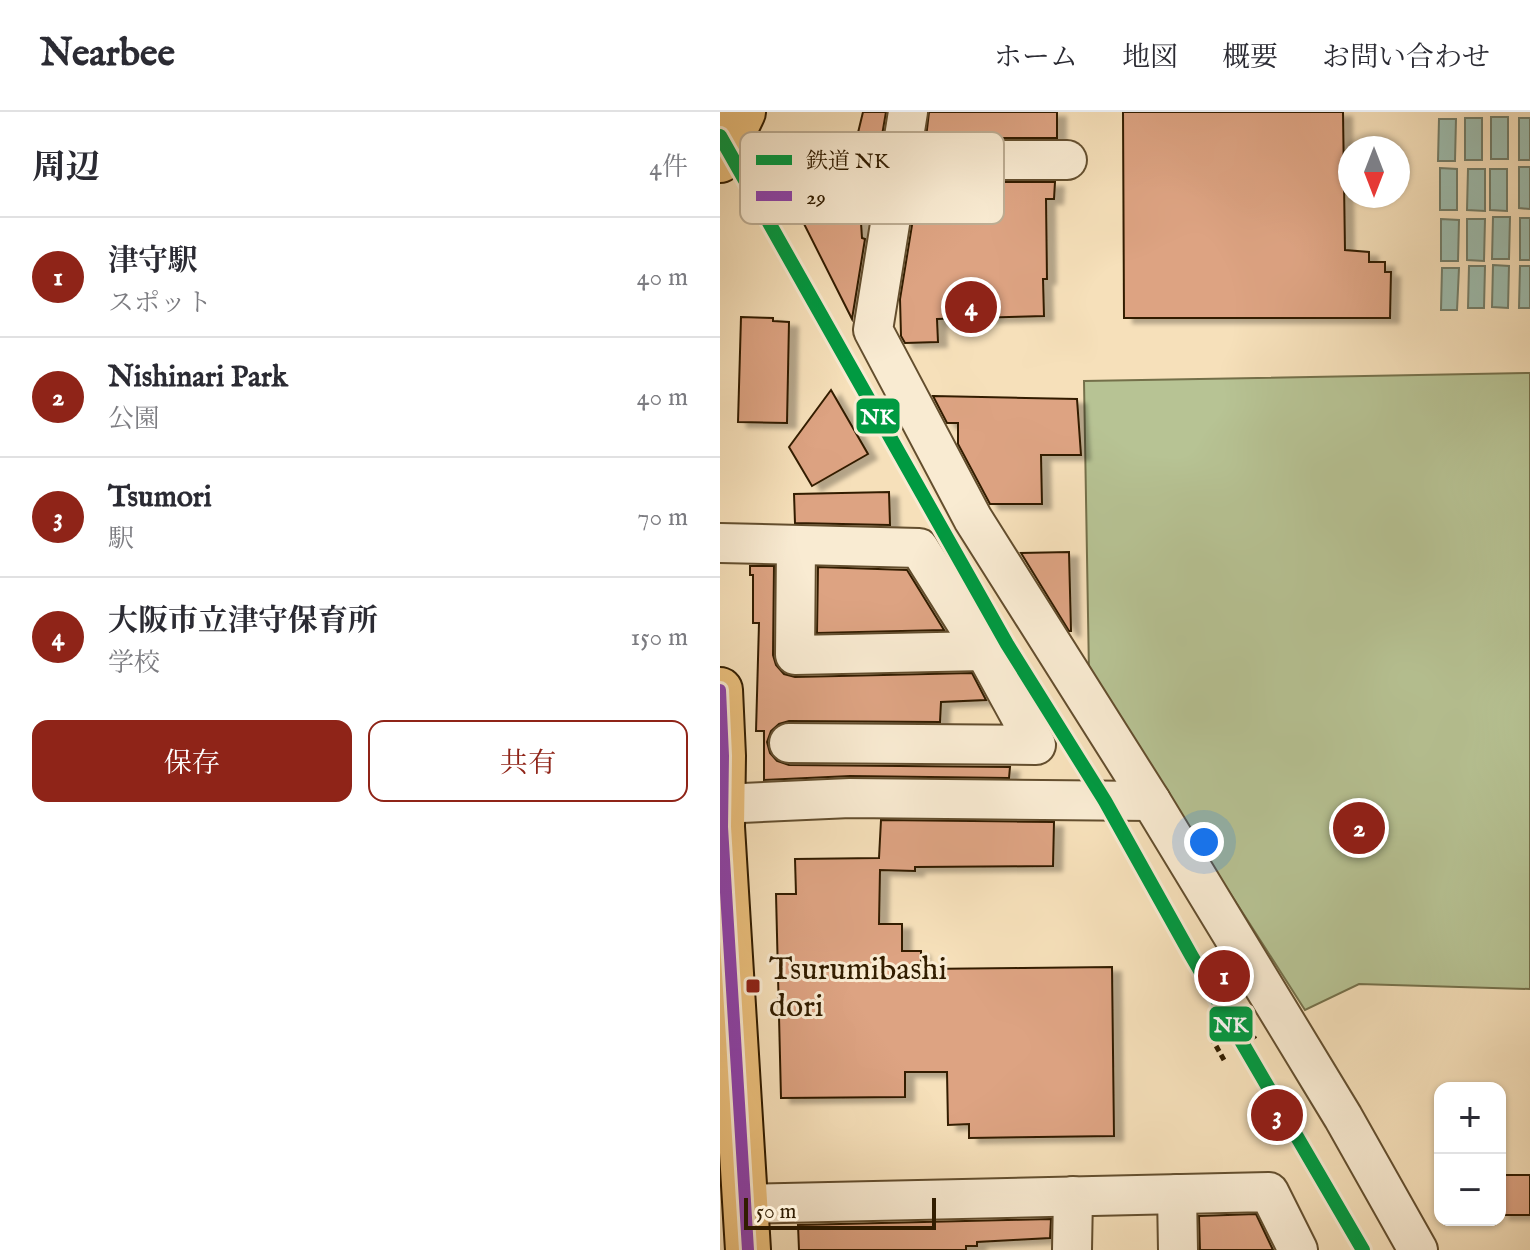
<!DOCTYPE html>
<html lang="ja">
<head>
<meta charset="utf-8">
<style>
  :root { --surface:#fff; --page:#f2f2f3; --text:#2b2b33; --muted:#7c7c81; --line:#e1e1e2; --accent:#8f2418 }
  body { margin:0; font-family:"IM FELL English","Noto Serif JP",serif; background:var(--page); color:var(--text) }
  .controls { position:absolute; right:24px; bottom:24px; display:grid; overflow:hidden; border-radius:16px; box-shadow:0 2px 6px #0004 }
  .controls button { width:72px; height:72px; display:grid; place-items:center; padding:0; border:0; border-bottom:2px solid var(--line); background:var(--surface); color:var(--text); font:40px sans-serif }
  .compass { position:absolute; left:618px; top:24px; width:72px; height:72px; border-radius:50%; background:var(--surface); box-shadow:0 2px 6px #0004; rotate:180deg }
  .scale { position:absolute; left:24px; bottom:20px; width:192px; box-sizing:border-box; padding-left:8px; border:4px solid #321d00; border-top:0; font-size:22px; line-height:28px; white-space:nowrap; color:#321d00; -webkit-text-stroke:6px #f9ebd2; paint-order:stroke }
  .you { position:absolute; left:484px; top:730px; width:28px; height:28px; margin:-20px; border:6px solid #fff; border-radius:50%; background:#1a73e8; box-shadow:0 0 0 12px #1a73e833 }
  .badge { display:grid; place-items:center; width:52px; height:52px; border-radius:50%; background:var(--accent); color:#fff; font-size:26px; font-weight:700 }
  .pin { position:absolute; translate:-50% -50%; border:4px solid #fff; box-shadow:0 2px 8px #0006 }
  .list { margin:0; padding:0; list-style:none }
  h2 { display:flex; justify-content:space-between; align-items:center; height:104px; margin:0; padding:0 32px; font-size:34px }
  h2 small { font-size:26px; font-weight:400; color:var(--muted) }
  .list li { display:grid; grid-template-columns:52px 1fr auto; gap:24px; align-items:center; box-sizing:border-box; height:120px; padding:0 32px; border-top:2px solid var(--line) }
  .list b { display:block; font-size:30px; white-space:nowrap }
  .list p { margin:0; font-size:26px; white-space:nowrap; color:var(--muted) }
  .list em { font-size:26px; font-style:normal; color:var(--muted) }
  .actions { display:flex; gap:16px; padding:24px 32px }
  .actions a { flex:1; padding:18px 0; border:2px solid var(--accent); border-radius:16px; text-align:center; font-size:28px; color:var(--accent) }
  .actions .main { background:var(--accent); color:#fff }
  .map { position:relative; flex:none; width:810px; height:1138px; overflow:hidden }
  header { display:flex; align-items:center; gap:48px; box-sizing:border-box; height:112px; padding:0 40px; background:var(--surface); border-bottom:2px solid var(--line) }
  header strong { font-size:38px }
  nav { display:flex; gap:44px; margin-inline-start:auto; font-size:28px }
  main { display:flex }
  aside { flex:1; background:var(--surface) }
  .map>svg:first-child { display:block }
  .green { fill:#b7c394; stroke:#74704a; stroke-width:2 }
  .water { fill:#9dbdaf; stroke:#727d69; stroke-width:2 }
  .building { fill:#dda382; stroke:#321d00; stroke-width:2; filter:url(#shadow) }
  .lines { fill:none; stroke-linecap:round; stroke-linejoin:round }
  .minor-casing { stroke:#634e2e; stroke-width:42 }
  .major-casing { stroke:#321d00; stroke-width:48 }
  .path { stroke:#321d00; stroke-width:5; stroke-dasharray:6 4; stroke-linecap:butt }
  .minor { stroke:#f9ebd2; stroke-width:38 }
  .major { stroke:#ebc07d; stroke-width:44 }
  .bus-1-casing { stroke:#f9ebd2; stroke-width:18 }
  .bus-1 { stroke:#8e44ad; stroke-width:12 }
  .rail-1-casing { stroke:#f9ebd2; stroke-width:20 }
  .rail-1 { stroke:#009a41; stroke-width:14 }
  .poi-dot { fill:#8f2418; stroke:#f9ebd2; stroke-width:3 }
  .labels { text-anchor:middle; stroke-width:6; stroke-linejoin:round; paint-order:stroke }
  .poi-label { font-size:32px; fill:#321d00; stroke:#f9ebd2; text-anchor:start }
  .key { fill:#f9ebd2; stroke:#bdad93; stroke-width:2 }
  .key-label { font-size:22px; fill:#321d00 }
  .line-badge { stroke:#f9ebd2; stroke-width:3 }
  .badge-label { font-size:22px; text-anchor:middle; font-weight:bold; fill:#fff }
</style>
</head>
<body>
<header>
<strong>Nearbee</strong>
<nav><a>ホーム</a><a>地図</a><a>概要</a><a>お問い合わせ</a></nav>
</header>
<main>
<aside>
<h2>周辺<small>4件</small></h2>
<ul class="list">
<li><span class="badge">1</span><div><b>津守駅</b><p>スポット</p></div><em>40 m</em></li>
<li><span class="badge">2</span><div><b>Nishinari Park</b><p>公園</p></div><em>40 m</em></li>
<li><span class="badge">3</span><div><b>Tsumori</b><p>駅</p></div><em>70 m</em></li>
<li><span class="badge">4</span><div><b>大阪市立津守保育所</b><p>学校</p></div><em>150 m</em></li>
</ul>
<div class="actions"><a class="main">保存</a><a>共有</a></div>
</aside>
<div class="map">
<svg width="810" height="1138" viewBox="0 0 810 1138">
  <defs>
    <filter id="shadow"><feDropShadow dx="9" dy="5" stdDeviation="2" flood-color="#0004"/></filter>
  </defs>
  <rect width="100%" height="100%" fill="#f6e0ba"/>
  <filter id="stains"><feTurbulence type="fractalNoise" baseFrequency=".0025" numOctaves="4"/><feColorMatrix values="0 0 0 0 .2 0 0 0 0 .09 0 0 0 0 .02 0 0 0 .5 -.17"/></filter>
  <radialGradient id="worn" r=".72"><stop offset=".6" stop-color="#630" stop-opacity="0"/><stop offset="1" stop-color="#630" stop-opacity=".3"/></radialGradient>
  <path class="green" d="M810 261V877L639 872 585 898 369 561 364 269Z"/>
  <g class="water">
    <rect x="771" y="5" width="17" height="42"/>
    <rect x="745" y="6" width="17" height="42"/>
    <rect x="799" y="6" width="11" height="42"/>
    <path d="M719 7H736L735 49H718Z"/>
    <path d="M799 55H810V97L799 96Z"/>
    <path d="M720 56 737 57V98H720Z"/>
    <path d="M748 57H765V99L747 98Z"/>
    <path d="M770 57H787V99L770 98Z"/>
    <path d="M773 105H790L789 147H772Z"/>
    <rect x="800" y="106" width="10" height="42"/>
    <path d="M721 107 739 108 738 149H721Z"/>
    <path d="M747 107H765L764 149 747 148Z"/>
    <path d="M773 153 789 154 788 196 772 195Z"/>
    <path d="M749 154H765L764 196H748Z"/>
    <path d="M800 154H810V196H799Z"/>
    <path d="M722 156H739L737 198H721Z"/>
  </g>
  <g class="building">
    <path d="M143 0H166L160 35 136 29Z"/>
    <path d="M209 0H337V26H206Z"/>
    <path d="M403 0H623L625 138 649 140V150H665V160H671L670 206H404Z"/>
    <path d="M199 70H335L334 87H326L327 167H323L324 204 217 207 218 230 185 231 181 224 180 187Z"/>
    <path d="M98 79H120L123 93 140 95 142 126 145 127 132 207 74 92H99Z"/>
    <path d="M21 205 53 206V209L69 210 67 311 18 310Z"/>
    <path d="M111 278 148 342 92 374 69 335Z"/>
    <path d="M213 284 357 287 361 343H321L322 392H270L238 332V311H227Z"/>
    <path d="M169 380 170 413 75 411 74 382Z"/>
    <path d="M349 440 351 519H349L301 441Z"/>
    <path d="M30 454H54L53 543 56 553 64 562 75 565 252 561 266 588 221 590 220 610 69 609 59 612 51 619 47 630 50 641 57 649 69 653 290 655 289 666 130 664 44 668V619H36L39 511H33V463H30Z"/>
    <path d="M98 455 187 458 224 518 97 521Z"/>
    <path d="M161 708 334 710 333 754 195 755V759L160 758 159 812H182V839H201V857L392 855 394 1024 249 1026V1012L228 1013 227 960H185V985L61 986 56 782H76L75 747 159 746Z"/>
    <rect x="780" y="1063" width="30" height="40"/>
    <path d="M536 1102 553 1138H480L479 1104Z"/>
    <path d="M331 1107 330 1126 257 1130V1134H246V1138H79L78 1113Z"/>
  </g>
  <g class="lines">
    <defs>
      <g id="minor">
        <path d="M188 0 153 218 253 407 431 689 623 1005 698 1138"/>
        <path d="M181 48H347"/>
        <path d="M0 431 199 436 270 549 316 633 69 631"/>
        <path d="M76 433 75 543 264 539"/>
        <path d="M0 692 130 686 431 689"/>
        <path d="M457 1082 458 1138"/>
        <path d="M24 1092 549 1080 578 1138"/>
        <path d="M352 1138 353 1084"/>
      </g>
      <g id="major">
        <path d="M0 48 23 0"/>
        <path d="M0 578 3 644 2 715 28 1138"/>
      </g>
    </defs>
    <use href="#minor" class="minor-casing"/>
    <use href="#major" class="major-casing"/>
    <g class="path">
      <path d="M523 908 535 927"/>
      <path d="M504 948 491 925 523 908"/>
    </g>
    <use href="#minor" class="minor"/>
    <use href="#major" class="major"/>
    <defs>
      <path id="bus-1" d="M0 578 3 644 2 715 28 1138"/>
    </defs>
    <use href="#bus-1" class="bus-1-casing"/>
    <use href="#bus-1" class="bus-1"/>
    <defs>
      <path id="rail-1" d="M0 24 287 532 385 689 471 843 643 1138"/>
    </defs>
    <use href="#rail-1" class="rail-1-casing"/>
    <use href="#rail-1" class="rail-1"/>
  </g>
  <rect class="poi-dot" x="25" y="866" width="16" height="16" rx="4"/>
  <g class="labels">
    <g class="poi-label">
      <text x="49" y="867">Tsurumibashi<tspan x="49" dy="37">dori</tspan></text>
    </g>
  </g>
  <rect x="20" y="20" width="264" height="92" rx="12" class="key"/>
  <rect x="36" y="43" width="36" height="10" fill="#009a41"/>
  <rect x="36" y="79" width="36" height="10" fill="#8e44ad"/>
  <g class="key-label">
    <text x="86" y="56">鉄道 NK</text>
    <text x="86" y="92">29</text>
  </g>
  <g class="line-badge">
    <rect x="135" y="285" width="46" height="38" rx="8" fill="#009a41"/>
    <rect x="488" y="893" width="46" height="38" rx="8" fill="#009a41"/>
  </g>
  <g class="badge-label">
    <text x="158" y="312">NK</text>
    <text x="511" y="920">NK</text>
  </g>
  <rect width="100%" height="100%" filter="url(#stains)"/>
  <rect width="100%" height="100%" fill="url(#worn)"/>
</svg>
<div class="controls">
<button>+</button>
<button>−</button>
</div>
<svg class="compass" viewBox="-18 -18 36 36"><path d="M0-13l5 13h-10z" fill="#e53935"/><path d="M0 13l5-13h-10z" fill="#7c7c81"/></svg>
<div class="scale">50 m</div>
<div class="you"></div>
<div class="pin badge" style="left:504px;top:864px">1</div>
<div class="pin badge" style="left:639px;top:716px">2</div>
<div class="pin badge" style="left:557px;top:1003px">3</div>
<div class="pin badge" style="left:251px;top:195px">4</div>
</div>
</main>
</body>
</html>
